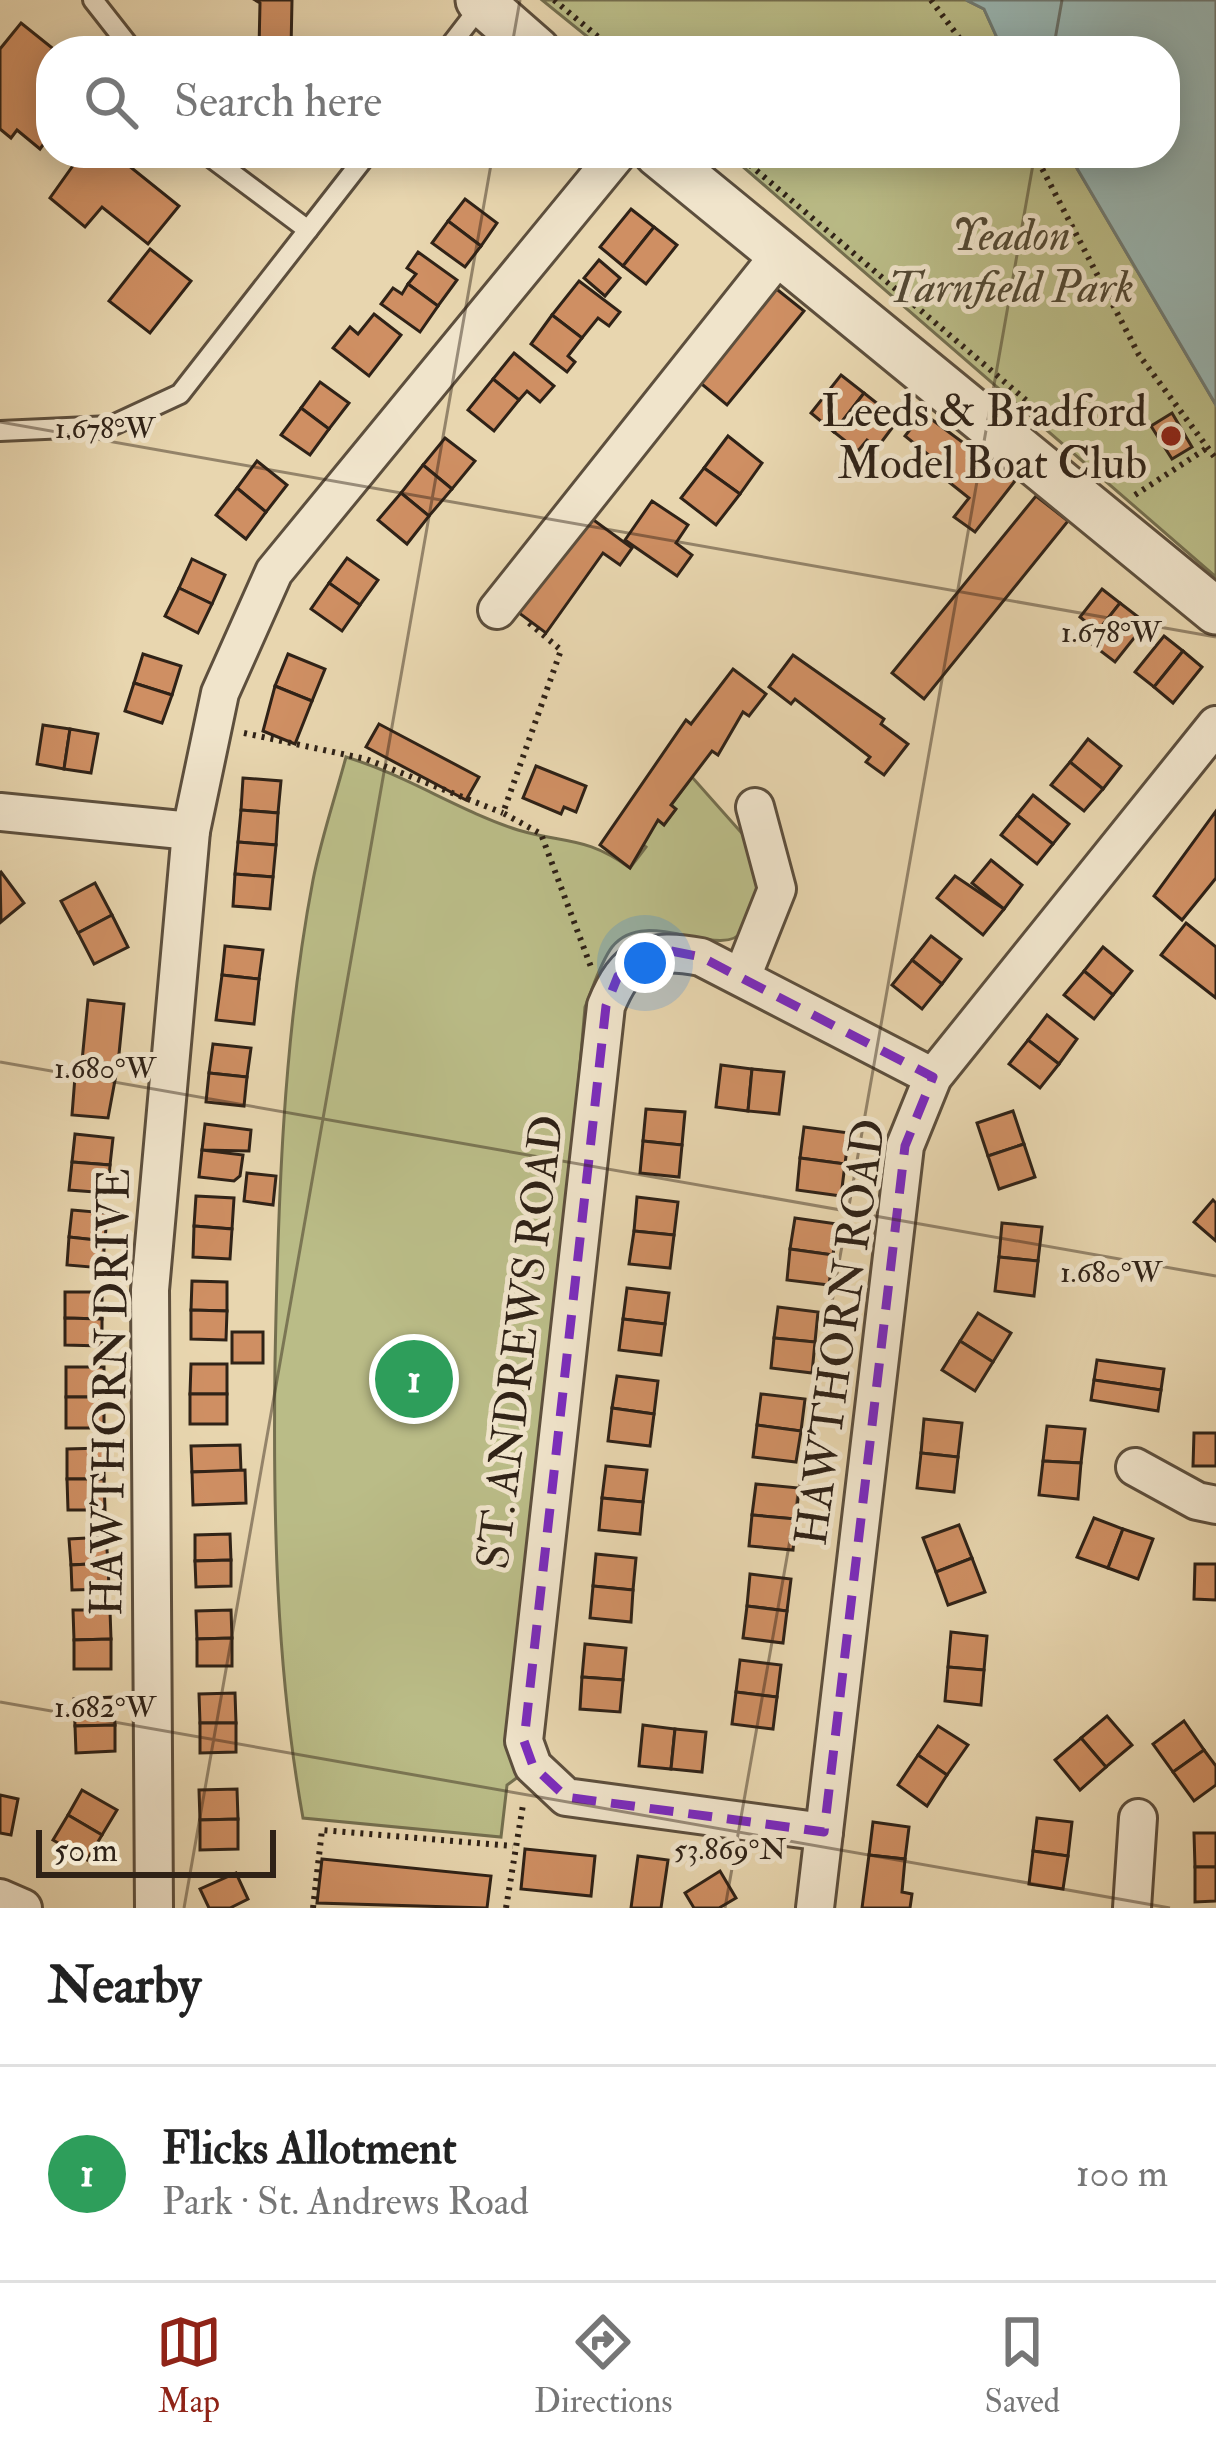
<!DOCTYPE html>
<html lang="en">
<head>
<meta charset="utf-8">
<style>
  :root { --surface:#fff; --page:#f6f6f6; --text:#222; --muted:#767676; --line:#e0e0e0; --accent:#8f2418 }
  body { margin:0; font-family:"IM FELL Double Pica",serif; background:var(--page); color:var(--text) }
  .scale { position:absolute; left:36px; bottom:30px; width:240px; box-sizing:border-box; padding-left:12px; border:6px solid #2f2217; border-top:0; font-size:33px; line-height:42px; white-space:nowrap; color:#2f2217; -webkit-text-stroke:9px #f0e4cb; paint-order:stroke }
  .you { position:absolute; left:645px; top:963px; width:42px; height:42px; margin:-30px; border:9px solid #fff; border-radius:50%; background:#1a73e8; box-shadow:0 0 0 18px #1a73e833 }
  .badge { display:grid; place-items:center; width:78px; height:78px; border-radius:50%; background:var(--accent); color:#fff; font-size:39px; font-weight:700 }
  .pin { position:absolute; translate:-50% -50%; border:6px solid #fff; box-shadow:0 3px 12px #0006 }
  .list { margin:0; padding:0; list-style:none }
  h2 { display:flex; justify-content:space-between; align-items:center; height:156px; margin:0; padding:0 48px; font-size:51px }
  h2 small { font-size:39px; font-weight:400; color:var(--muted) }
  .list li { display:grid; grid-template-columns:78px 1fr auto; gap:36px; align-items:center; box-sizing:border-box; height:216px; padding:0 48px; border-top:3px solid var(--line) }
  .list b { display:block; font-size:45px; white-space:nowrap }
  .list p { margin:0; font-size:39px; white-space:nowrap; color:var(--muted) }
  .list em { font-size:39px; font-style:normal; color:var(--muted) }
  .icon { flex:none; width:66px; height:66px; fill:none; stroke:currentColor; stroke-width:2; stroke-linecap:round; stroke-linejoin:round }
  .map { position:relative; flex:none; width:1216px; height:1908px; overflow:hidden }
  .search { position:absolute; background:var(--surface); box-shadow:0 6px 30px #0003; left:36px; right:36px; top:36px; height:132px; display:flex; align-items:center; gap:30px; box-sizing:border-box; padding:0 42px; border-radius:48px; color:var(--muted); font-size:45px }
  .sheet { height:372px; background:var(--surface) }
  nav { display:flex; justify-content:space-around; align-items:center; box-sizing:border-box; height:168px; border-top:3px solid var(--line); background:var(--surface); font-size:33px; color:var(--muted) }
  nav a { display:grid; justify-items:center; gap:6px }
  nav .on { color:var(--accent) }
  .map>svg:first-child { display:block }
  .green { fill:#babc87; stroke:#746f4f; stroke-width:3 }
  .water { fill:#99b7b4; stroke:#6f7b75; stroke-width:3 }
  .building { fill:#cf8f63; stroke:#2f2217; stroke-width:3 }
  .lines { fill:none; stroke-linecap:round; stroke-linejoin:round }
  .service-casing { stroke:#5d4f3d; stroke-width:24 }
  .minor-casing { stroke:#5d4f3d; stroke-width:42 }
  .tertiary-casing { stroke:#5d4f3d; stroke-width:51 }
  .path { stroke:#2f2217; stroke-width:6; stroke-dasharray:3 6; stroke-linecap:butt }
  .service { stroke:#f0e4cb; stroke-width:18 }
  .minor { stroke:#f0e4cb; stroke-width:36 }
  .tertiary { stroke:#f0e4cb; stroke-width:45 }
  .marked { fill:none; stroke:#7b2cbf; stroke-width:9; stroke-dasharray:24 15; stroke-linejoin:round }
  .ticks { fill:none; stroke:#2f2217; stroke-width:3; stroke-opacity:0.45 }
  .poi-dot { fill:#8f2418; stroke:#f0e4cb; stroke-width:4.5 }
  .labels { text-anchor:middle; stroke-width:10; stroke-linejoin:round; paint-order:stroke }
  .park-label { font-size:45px; font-style:italic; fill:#524833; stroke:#f0e4cb }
  .poi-label { font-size:45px; fill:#2f2217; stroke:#f0e4cb; text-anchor:end }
  .street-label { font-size:45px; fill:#2f2217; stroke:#f0e4cb }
  .ticks-label { font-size:30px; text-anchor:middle; fill:#2f2217; stroke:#f0e4cb; stroke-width:10; stroke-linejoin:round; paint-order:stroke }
</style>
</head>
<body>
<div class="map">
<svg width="1216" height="1908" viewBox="0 0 1216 1908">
  <rect width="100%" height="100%" fill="#e8d6af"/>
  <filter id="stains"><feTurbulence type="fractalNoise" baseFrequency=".00167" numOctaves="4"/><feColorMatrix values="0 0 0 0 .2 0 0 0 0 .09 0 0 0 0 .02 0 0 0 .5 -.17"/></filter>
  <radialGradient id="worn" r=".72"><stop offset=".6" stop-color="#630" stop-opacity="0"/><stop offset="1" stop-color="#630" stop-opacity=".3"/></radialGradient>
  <g class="green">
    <path d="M542 0H966L984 9 1003 51H605Z"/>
    <path d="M727 153H1068L1216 405V577Z"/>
    <path d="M346 757C406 775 459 811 518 830 565 844 586 836 630 868L646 847 641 843 658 820 664 824 675 810 671 805 692 777 747 839 762 886C757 900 752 917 744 930 721 963 646 904 612 947 600 963 593 988 585 1007L524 1715 533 1766 507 1785 501 1837 303 1818C276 1668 273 1515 275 1363 278 1203 283 1038 313 880 321 839 335 798 346 757Z"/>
  </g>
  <path class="water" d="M966 0H1216V405L1068 153H1165V51H1003L984 9Z"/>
  <g class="building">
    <path d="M255 0H292L291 49H259L260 3Z"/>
    <path d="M21 23 56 51H51V134L40 149 17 130 11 138 0 129V49Z"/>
    <path d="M82 153H113L179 206 148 244 102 207 85 227 50 198Z"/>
    <path d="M465 199 497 223 481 246 448 221Z"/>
    <path d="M631 209 654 227 623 266 600 247Z"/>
    <path d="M448 221 481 246 465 267 432 243Z"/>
    <path d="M654 227 677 245 646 284 623 266Z"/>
    <path d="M150 249 191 281 150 333 109 301Z"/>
    <path d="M418 252 457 280 438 306 408 284 416 274 407 268Z"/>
    <path d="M599 260 620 278 605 296 584 278Z"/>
    <path d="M579 281 620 312 609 326 598 318 582 338 552 315Z"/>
    <path d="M769 283 804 311 727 405 692 376Z"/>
    <path d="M408 284 438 306 420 332 381 304 393 288 402 294Z"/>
    <path d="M374 314 401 335 369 376 333 348 350 327 358 334Z"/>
    <path d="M552 315 582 338 568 356 575 362 567 372 531 344Z"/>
    <path d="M514 353 554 386 540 402 527 391 519 400 493 379Z"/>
    <path d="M841 375 864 393 834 432 811 413Z"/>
    <path d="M493 379 519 400 494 431 468 410Z"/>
    <path d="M320 382 349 403 329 429 301 408Z"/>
    <path d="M864 393 898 420 877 448 867 440 858 451 834 432Z"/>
    <path d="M301 408 329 429 310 455 281 435Z"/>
    <path d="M923 413 1015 481 975 532 954 517 969 498 930 467 935 460 905 436Z"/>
    <path d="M1172 413 1192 447 1172 459 1151 426Z"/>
    <path d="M728 436 762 463 740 494 704 468Z"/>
    <path d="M445 438 475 461 452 489 423 465Z"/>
    <path d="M257 461 287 485 266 512 237 488Z"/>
    <path d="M423 465 452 489 429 516 401 493Z"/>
    <path d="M704 468 740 494 716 525 681 498Z"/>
    <path d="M237 488 266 512 246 539 216 515Z"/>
    <path d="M401 493 429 516 407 544 378 520Z"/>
    <path d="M1036 496 1068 521 924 699 892 673Z"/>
    <path d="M652 501 688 525 676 543 692 555 677 576 625 540Z"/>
    <path d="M584 513 632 548 620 565 603 553 546 633 515 610Z"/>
    <path d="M347 558 378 580 360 605 329 583Z"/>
    <path d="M192 559 225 575 212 604 179 588Z"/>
    <path d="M329 583 360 605 342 631 311 609Z"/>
    <path d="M179 588 212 604 198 633 165 616Z"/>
    <path d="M1102 589 1120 603 1092 639 1080 629 1086 622 1080 617Z"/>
    <path d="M1120 603 1146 623 1115 662 1089 642Z"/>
    <path d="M1164 636 1183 651 1154 687 1135 672Z"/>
    <path d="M1183 651 1202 667 1173 703 1154 687Z"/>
    <path d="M143 654 181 666 172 695 134 683Z"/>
    <path d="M288 654 325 669 312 701 275 686Z"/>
    <path d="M793 655 884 719 881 724 908 744 884 775 866 762 870 757 795 699 791 704 769 687Z"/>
    <path d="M733 669 766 694 749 716 743 712 718 755 712 751 671 805 676 809 664 825 658 820 630 868 600 845 686 720 691 724Z"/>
    <path d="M134 683 172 695 162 723 125 711Z"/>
    <path d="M275 686 312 701 295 744 263 731Z"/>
    <path d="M379 724 479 777 466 800 366 747Z"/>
    <path d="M43 725 70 729 64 769 37 764Z"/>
    <path d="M70 729 98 734 91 773 64 769Z"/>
    <path d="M1088 739 1121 766 1103 789 1070 762Z"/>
    <path d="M1070 762 1103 789 1084 811 1051 785Z"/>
    <path d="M536 766 586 786 576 812 564 807 561 814 523 798Z"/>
    <path d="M243 778 281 781 278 813 241 810Z"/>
    <path d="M1033 795 1069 824 1053 844 1017 815Z"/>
    <path d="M241 810 278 813 276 845 238 842Z"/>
    <path d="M1216 811V878L1182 920 1154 896Z"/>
    <path d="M1017 815 1053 844 1037 864 1001 835Z"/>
    <path d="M238 842 276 845 273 877 235 874Z"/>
    <path d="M991 860 1022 885 1004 909 972 883Z"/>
    <path d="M1 872 24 903 1 922 0 873Z"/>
    <path d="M235 874 273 877 270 909 233 906Z"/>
    <path d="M955 876 1004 909 983 935 937 898Z"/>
    <path d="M95 883 112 915 78 933 61 901Z"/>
    <path d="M112 915 128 947 94 964 78 933Z"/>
    <path d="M1186 923 1216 947V998L1161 955Z"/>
    <path d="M931 936 961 959 942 984 912 960Z"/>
    <path d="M225 946 263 950 259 979 222 975Z"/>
    <path d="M1103 947 1132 971 1113 995 1084 971Z"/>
    <path d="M912 960 942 984 922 1009 892 985Z"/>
    <path d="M1084 971 1113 995 1094 1019 1064 995Z"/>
    <path d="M222 975 259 979 254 1024 216 1020Z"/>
    <path d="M88 1000 124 1004 118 1064 82 1061Z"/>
    <path d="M1047 1015 1077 1039 1059 1064 1028 1040Z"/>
    <path d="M1028 1040 1059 1064 1040 1088 1009 1064Z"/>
    <path d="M213 1044 251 1048 247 1077 209 1073Z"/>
    <path d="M82 1061 118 1064 108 1118 72 1115 76 1064Z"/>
    <path d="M721 1065 752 1069 748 1111 716 1107Z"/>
    <path d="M752 1069 784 1072 779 1114 748 1111Z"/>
    <path d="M209 1073 247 1077 244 1106 206 1102Z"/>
    <path d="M646 1109 685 1112 682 1145 643 1141Z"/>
    <path d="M1013 1111 1024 1144 988 1156 977 1123Z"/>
    <path d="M205 1124 251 1130 249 1151 202 1150Z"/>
    <path d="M804 1127 849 1133 845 1164 800 1158Z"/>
    <path d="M75 1134 113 1138 110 1165 72 1162Z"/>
    <path d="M643 1141 682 1145 679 1177 640 1173Z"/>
    <path d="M1024 1144 1035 1177 999 1189 988 1156Z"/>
    <path d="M202 1150 243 1155 240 1176 234 1181 199 1177Z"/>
    <path d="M800 1158 845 1164 841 1196 797 1190Z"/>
    <path d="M72 1162 110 1165 108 1193 69 1190Z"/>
    <path d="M247 1173 276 1176 273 1205 244 1201Z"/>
    <path d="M196 1196 234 1198 232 1229 194 1226Z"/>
    <path d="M637 1197 678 1202 674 1235 634 1231Z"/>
    <path d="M1213 1200 1216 1203V1241L1194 1222Z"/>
    <path d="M72 1210 107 1213 105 1241 69 1237Z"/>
    <path d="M795 1218 837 1224 833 1255 790 1249Z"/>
    <path d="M1002 1223 1042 1227 1038 1261 999 1257Z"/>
    <path d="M194 1226 232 1229 230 1259 193 1257Z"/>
    <path d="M634 1231 674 1235 670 1268 629 1264Z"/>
    <path d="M69 1237 105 1241 102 1268 67 1265Z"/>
    <path d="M790 1249 833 1255 829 1285 787 1280Z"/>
    <path d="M999 1257 1038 1261 1034 1296 995 1291Z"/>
    <path d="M192 1281 227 1282V1311L191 1310Z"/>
    <path d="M627 1288 669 1293 665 1324 623 1319Z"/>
    <path d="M65 1292H102V1319L65 1318Z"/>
    <path d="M778 1307 818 1312 815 1342 774 1338Z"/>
    <path d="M191 1310 227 1311 226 1340 191 1339Z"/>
    <path d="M978 1313 1011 1333 993 1362 960 1341Z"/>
    <path d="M65 1318 102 1319V1346L65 1345Z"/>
    <path d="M623 1319 665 1324 661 1355 619 1350Z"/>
    <rect x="232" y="1332" width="31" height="31"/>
    <path d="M774 1338 815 1342 812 1373 771 1368Z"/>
    <path d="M960 1341 993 1362 975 1391 942 1370Z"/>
    <path d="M1097 1360 1164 1369 1161 1390 1094 1380Z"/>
    <path d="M191 1364H227V1394H190Z"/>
    <rect x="66" y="1367" width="38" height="30"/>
    <path d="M617 1376 658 1381 654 1414 612 1408Z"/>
    <path d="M1094 1380 1161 1390 1158 1411 1091 1400Z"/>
    <rect x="190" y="1394" width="37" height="30"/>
    <path d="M761 1394 805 1399 801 1431 757 1425Z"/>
    <rect x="66" y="1397" width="38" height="31"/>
    <path d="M612 1408 654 1414 650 1446 608 1441Z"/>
    <path d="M924 1419 962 1423 958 1457 921 1453Z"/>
    <path d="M757 1425 801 1431 796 1462 753 1457Z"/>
    <path d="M1047 1426 1085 1429 1081 1463 1043 1461Z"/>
    <path d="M1194 1433H1216V1466H1193Z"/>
    <path d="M240 1445 241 1471 192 1472 191 1446Z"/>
    <path d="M104 1448V1479H67V1449Z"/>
    <path d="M921 1453 958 1457 954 1492 917 1488Z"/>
    <path d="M1043 1461 1081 1463 1078 1499 1039 1495Z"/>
    <path d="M606 1466 647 1470 643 1502 602 1498Z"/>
    <path d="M245 1470 246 1503 193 1505 192 1472Z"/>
    <path d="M67 1479H104L105 1510H68Z"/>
    <path d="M756 1484 799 1488 796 1519 752 1515Z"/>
    <path d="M602 1498 643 1502 640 1534 599 1530Z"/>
    <path d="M752 1515 796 1519 793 1550 749 1546Z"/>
    <path d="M1094 1518 1123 1529 1108 1568 1077 1557Z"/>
    <path d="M959 1525 972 1558 936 1572 923 1538Z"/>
    <path d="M1123 1529 1153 1539 1138 1579 1108 1568Z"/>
    <path d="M230 1534 231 1560 195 1561V1535Z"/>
    <path d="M106 1537 108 1563 71 1565 69 1539Z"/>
    <path d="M596 1554 636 1558 633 1590 593 1586Z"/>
    <path d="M972 1558 985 1592 948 1605 936 1572Z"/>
    <path d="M231 1560V1586L196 1587 195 1561Z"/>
    <path d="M108 1563 109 1589 72 1590 71 1565Z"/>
    <path d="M1195 1564H1216V1600L1194 1599Z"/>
    <path d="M750 1574 791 1579 787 1611 747 1606Z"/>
    <path d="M593 1586 633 1590 631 1622 590 1618Z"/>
    <path d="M747 1606 787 1611 783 1643 743 1638Z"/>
    <path d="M73 1610H110L111 1639 74 1640Z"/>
    <path d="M231 1610 232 1638 197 1639 196 1611Z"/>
    <path d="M951 1632 987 1636 984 1670 948 1667Z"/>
    <path d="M232 1638V1666H197V1639Z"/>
    <path d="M111 1639V1669H74V1640Z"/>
    <path d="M585 1644 626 1648 623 1680 582 1677Z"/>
    <path d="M740 1660 781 1665 777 1697 736 1692Z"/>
    <path d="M948 1667 984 1670 981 1705 945 1701Z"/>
    <path d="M582 1677 623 1680 620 1712 580 1709Z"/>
    <path d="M736 1692 777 1697 773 1729 732 1724Z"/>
    <path d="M235 1693 236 1723H200L199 1694Z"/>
    <path d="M113 1697 115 1725 75 1726 74 1699Z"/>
    <path d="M1107 1716 1132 1745 1106 1767 1081 1738Z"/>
    <path d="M1184 1721 1204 1750 1173 1772 1153 1744Z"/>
    <path d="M200 1723H236V1752L200 1753Z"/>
    <path d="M115 1725V1751L76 1753 75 1726Z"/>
    <path d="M643 1725 675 1729 671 1769 639 1766Z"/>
    <path d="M938 1726 968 1745 947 1775 918 1755Z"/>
    <path d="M675 1729 706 1732 702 1772 671 1769Z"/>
    <path d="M1081 1738 1106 1767 1080 1790 1055 1760Z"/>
    <path d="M1204 1750 1216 1766V1785L1194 1801 1173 1772Z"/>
    <path d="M918 1755 947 1775 927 1806 898 1785Z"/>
    <path d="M237 1789 238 1819 200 1820 199 1790Z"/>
    <path d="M82 1790 117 1810 102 1835 68 1815Z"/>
    <path d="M0 1795 18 1799 11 1835 0 1833Z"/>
    <path d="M68 1815 102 1835 87 1860 53 1840Z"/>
    <path d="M1037 1818 1072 1822 1068 1856 1033 1851Z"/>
    <path d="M238 1819V1849L200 1850V1820Z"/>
    <path d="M873 1822 909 1827 905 1859 869 1855Z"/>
    <path d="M1194 1833H1216V1867H1195Z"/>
    <path d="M525 1849 595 1856 591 1896 521 1889Z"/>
    <path d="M1033 1851 1068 1856 1063 1889 1029 1884Z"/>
    <path d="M869 1855 905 1859 902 1892 912 1894 910 1908H862Z"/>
    <path d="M638 1856 668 1860 661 1908H631Z"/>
    <path d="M322 1859 491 1876 487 1908 317 1903Z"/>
    <path d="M1195 1867H1216V1901L1195 1902Z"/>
    <path d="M720 1871 736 1898 719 1908H694L685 1893Z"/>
    <path d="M236 1873 248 1899 230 1908H209L200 1889Z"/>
  </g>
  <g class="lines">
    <defs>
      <g id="service">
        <path d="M93 0 133 51"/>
        <path d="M446 51 483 3"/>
        <path d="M308 230 368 153"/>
        <path d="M0 431 111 426 180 394 308 230 205 153"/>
      </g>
      <g id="minor">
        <path d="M497 610 780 254"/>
        <path d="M0 812 191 831"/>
        <path d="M742 977 777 889 755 807"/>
        <path d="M1135 1467 1197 1501 1216 1505"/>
        <path d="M824 1832 566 1797 533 1766 524 1741 606 1006C626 956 649 947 701 957L933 1077"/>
        <path d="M0 1898 23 1908"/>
        <path d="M154 1908 150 1290 191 831 220 693 274 572 618 153"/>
        <path d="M815 1908 905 1146 933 1077 1216 725"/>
        <path d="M1132 1908 1138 1818"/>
      </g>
      <g id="tertiary">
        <path d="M479 0 537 51"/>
        <path d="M657 153 1216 611"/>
      </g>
    </defs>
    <use href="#service" class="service-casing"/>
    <use href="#minor" class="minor-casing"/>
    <use href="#tertiary" class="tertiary-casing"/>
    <g class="path">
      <path d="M554 0 615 51"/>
      <path d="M931 0 969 51"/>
      <path d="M736 153 1054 424"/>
      <path d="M1034 153 1139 355 1216 459"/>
      <path d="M1135 495 1207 448"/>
      <path d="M529 623 561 650 503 813 541 834 591 967"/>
      <path d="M244 733 366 759 503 813"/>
      <path d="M313 1908 322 1830 513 1846"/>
      <path d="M506 1908 523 1805"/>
    </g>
    <use href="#service" class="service"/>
    <use href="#minor" class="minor"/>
    <use href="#tertiary" class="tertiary"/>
  </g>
  <path class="marked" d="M671 951 701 957 933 1077 905 1146 824 1832 566 1797 533 1766 524 1741 606 1006 618 976Z"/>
  <path class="ticks" d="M511 51 520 0M1053 51 1062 0M0 422 1216 637M0 1062 1216 1276M0 1702 1170 1908M184 1908 493 153M725 1908 1035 153"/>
  <circle class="poi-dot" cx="1171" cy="436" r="12"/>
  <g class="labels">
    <g class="park-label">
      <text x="1011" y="250">Yeadon<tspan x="1011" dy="52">Tarnfield Park</tspan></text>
    </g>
    <g class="poi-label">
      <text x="1147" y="426">Leeds &amp; Bradford<tspan x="1147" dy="52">Model Boat Club</tspan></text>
    </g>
    <g class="street-label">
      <text transform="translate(839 1332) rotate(-82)" y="16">HAWTHORN ROAD</text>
      <text transform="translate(519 1342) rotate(-83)" y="16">ST. ANDREWS ROAD</text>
      <text transform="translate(109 1392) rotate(-89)" y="16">HAWTHORN DRIVE</text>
    </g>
  </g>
  <g class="ticks-label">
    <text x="105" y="438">1.678°W</text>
    <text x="1111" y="642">1.678°W</text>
    <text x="105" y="1078">1.680°W</text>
    <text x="1111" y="1282">1.680°W</text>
    <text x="105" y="1717">1.682°W</text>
    <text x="730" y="1859">53.869°N</text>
  </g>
  <rect width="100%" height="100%" filter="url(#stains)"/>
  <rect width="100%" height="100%" fill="url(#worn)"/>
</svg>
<div class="scale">50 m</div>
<div class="you"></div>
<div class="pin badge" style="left:414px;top:1379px;background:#2e9e5b">1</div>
<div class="search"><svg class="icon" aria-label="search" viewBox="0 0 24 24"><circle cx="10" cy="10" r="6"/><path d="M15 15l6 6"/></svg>Search here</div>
</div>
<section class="sheet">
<h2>Nearby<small></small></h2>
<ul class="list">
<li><span class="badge" style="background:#2e9e5b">1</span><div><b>Flicks Allotment</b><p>Park · St. Andrews Road</p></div><em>100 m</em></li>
</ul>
</section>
<nav>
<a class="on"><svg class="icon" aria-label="map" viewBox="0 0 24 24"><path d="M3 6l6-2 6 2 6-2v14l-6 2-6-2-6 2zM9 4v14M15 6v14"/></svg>Map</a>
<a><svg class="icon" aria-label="directions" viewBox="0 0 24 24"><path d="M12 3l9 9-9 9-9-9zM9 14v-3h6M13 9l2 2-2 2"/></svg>Directions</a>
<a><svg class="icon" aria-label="saved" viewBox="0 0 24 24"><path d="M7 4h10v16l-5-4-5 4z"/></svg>Saved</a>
</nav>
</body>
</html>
